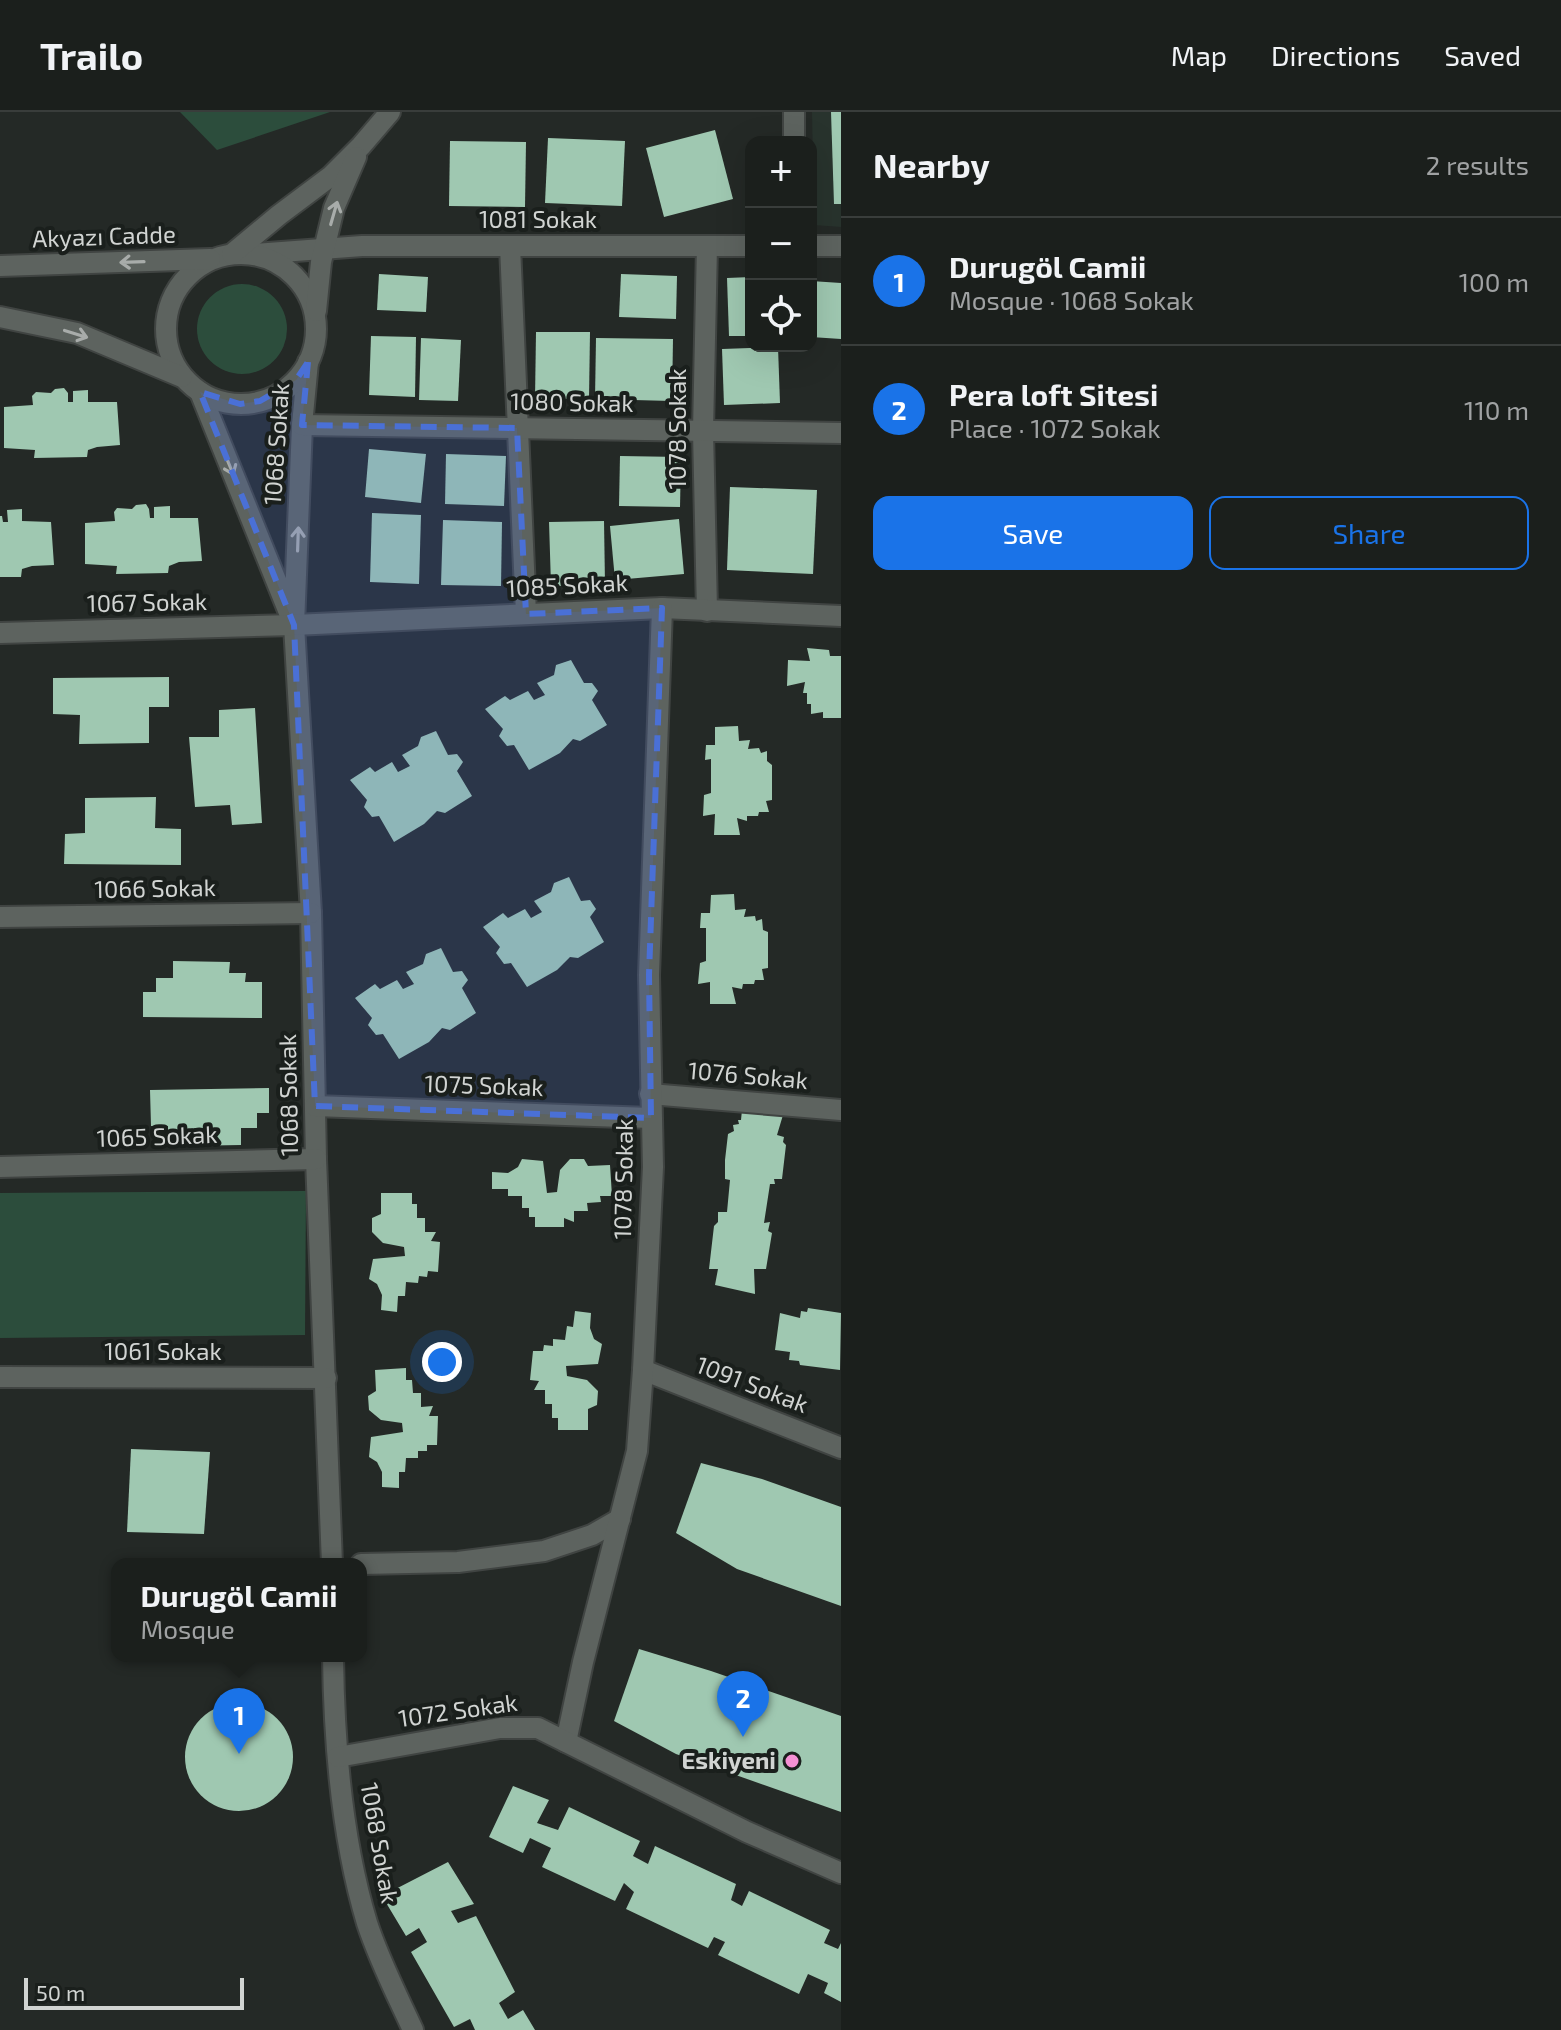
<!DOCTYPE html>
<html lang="en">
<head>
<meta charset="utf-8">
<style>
  :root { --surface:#1b1f1c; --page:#282c29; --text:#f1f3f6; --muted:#a0a2a3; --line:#393d3b; --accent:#1a73e8 }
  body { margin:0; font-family:"Exo 2",sans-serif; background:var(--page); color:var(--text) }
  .controls { position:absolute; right:24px; top:24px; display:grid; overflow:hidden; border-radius:16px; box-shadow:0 8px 32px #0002 }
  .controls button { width:72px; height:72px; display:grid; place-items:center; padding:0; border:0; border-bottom:2px solid var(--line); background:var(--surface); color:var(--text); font:40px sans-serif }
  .scale { position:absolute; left:24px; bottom:20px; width:220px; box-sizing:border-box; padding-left:8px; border:4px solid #d1d4d2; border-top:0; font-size:22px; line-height:28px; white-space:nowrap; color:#d1d4d2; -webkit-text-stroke:6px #1a1f1c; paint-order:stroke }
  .you { position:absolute; left:442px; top:1250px; width:28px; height:28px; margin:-20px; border:6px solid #fff; border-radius:50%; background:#1a73e8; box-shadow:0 0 0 12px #1a73e833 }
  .badge { display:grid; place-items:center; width:52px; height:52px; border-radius:50%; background:var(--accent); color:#fff; font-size:26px; font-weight:700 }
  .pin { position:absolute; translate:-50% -66px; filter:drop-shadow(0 2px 4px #0008) }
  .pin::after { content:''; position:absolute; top:42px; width:28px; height:24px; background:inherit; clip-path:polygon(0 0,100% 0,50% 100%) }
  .popup { position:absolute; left:111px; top:1446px; width:256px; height:104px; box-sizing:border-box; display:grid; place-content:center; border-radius:16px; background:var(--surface); filter:drop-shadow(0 2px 6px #0005); font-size:26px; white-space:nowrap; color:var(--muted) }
  .popup b { font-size:30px; color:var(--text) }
  .popup::after { content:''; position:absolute; left:50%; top:100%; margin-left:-16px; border:16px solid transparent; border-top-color:var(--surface) }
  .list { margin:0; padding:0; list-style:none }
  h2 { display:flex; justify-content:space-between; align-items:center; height:104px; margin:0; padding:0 32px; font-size:34px }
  h2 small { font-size:26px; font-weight:400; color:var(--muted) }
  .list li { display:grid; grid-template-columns:52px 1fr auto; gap:24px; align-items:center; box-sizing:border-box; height:128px; padding:0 32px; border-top:2px solid var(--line) }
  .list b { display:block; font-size:30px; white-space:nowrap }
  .list p { margin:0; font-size:26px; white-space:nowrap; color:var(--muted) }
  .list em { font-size:26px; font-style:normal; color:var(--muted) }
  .actions { display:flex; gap:16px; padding:24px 32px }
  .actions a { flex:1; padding:18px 0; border:2px solid var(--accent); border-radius:16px; text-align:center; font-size:28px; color:var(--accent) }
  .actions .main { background:var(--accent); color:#fff }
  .icon { flex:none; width:44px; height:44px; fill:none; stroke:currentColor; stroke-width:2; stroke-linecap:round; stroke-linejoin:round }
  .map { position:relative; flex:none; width:841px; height:1918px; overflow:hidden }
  header { display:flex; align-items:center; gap:48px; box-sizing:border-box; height:112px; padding:0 40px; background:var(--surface); border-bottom:2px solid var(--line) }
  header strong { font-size:38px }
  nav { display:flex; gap:44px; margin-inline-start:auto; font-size:28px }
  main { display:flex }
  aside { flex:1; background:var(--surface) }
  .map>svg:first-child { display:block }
  .built { fill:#28332d }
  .green { fill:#2c4d3c }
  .building { fill:#9fc8b1 }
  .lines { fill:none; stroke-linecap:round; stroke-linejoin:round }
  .street-casing { stroke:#404442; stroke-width:24 }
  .secondary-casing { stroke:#404442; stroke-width:24 }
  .street { stroke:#5d635f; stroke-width:20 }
  .secondary { stroke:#5d635f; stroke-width:20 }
  .oneway { stroke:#a8acaa }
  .marked { fill:#4a70d6; fill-opacity:0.2; stroke:#4a70d6; stroke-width:6; stroke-dasharray:16 10; stroke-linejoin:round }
  .poi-dot { fill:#f491d4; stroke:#1a1f1c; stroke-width:3 }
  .labels { text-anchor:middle; stroke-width:8; stroke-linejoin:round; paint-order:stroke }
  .street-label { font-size:24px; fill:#d1d4d2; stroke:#1a1f1c }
  .poi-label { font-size:24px; font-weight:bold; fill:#d1d4d2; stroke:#1a1f1c; text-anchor:end }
</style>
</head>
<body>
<header>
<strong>Trailo</strong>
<nav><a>Map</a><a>Directions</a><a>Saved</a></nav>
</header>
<main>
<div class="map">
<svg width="841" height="1918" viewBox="0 0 841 1918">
  <rect width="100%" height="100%" fill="#242926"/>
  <path class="built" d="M812 0H841V115L814 113Z"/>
  <g class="green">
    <path d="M180 0H330L217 38Z"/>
    <circle cx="242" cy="217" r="45"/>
    <path d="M306 1079 305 1223 0 1226V1081Z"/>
  </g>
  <g class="building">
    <path d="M831 0H841V92H834Z"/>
    <path d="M715 18 733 87 664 105 646 36Z"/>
    <path d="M548 26 625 29 622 94 545 91Z"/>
    <path d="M450 29 526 30 525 95 449 94Z"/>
    <path d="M379 162 428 165 426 200 377 198Z"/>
    <path d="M621 162 677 164 676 207 619 205Z"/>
    <path d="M751 165V224H729L727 166Z"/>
    <path d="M811 169 841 171V227L811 225Z"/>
    <path d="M536 220H590L589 287H535Z"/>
    <path d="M371 224 416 225 415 285 369 283Z"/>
    <path d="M421 226 461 228 458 289 419 288Z"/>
    <path d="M596 226 673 227 672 289 595 287Z"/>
    <path d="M778 235 780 291 724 293 722 237Z"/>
    <path d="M64 276 68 281V290H73V279L88 278V290H117L120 333 97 335 88 338 87 345 34 346 35 338 4 336V295L33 293 32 284 36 280 51 281 55 277Z"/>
    <path d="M369 337 426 342 421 391 365 385Z"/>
    <path d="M446 342 506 344 504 394 445 392Z"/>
    <path d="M620 344 681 345 680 395 619 394Z"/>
    <path d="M730 375 817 378 813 462 727 458Z"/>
    <path d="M146 392 149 397 150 406H154V395L170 394V406H198L202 449 179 450 169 454 168 461 116 462 117 454 85 452V411L115 409 114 400 117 396 132 397 136 393Z"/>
    <path d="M22 397V409L51 410 54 453 32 454 22 457 21 465H0V404H2L3 410H8L7 398Z"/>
    <path d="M372 401 421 403 419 472 370 470Z"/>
    <path d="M679 407 684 462 615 468 610 414Z"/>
    <path d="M443 408 502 410 501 474 441 473Z"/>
    <path d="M604 409 605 473 551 474 549 410Z"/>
    <path d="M807 536 829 538 830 544H841V606H823V600L811 602V592H807V581H803L805 570 787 574 788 548 810 549Z"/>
    <path d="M571 548 584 571H592L598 579 592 588 607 613 580 629 573 627 560 641 529 658 514 633 507 634 499 624 503 617 485 597 505 584 510 588 528 579 534 588 545 583 537 571 554 563 556 553Z"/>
    <path d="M169 565V595H149V631L79 632 80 603 53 602V566Z"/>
    <path d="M255 596 262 711 232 713 230 693 195 695 189 625H219V598Z"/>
    <path d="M738 614 739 629 750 628 748 637 759 636 761 641 767 639V649L772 653V688L766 689 769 700H759L758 704H747V709L737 706 740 723H714L715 702 703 704 704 683 711 681V647L705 648 706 633H715V615Z"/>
    <path d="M436 619 448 643 457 642 463 650 457 659 472 684 445 701 437 699 424 712 394 730 379 704 372 705 364 695 367 688 350 668 370 655 375 660 392 650 398 660 410 654 402 643 418 634 421 625Z"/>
    <path d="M156 685 155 716 181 717V753L64 752 65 722 85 721V686Z"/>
    <path d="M569 765 581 789 590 788 596 797 590 805 604 830 578 846 570 845 557 858 527 875 511 851 504 852 496 841 500 835 483 815 503 801 508 806 525 797 531 806 542 800 534 789 551 780 554 771Z"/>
    <path d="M734 782 735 798 746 797 744 805 755 804 756 809 762 807 763 818 768 820V856L762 857 764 868H755L754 872H743L742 877 732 875 736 892H710V870L698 872 700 851 706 849V816H700L701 801H710L711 783Z"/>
    <path d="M441 836 453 860 462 859 468 868 462 876 476 901 450 918 442 916 429 930 399 947 383 922 376 923 368 913 372 906 355 886 375 872 380 877 397 868 403 877 414 872 406 860 423 852 426 842Z"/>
    <path d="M173 849 230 850 229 861H246L245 870H262V906L143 905V880H156V866H173Z"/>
    <path d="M269 976V1001H257V1016H241V1033L184 1034V1023H168V1014H151L150 978Z"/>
    <path d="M742 998 783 1003 777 1023 784 1025 783 1030 786 1033 782 1067H774L775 1072H770L764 1111 770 1110 768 1119 772 1121 766 1157H754L755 1182 715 1173 718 1157H709L714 1114 718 1110V1100H727L730 1068 725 1067V1048L728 1022 734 1019 733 1013 739 1012 738 1008H741Z"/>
    <path d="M522 1047 543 1049 547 1081 557 1080 560 1058 570 1047H584L588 1054 610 1053 612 1084H600L601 1090 587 1091 588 1099H574V1110L564 1106V1115H535V1105H529V1096H522V1084H508V1077H492V1060L508 1061 518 1055Z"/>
    <path d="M381 1081H412V1092H417V1106H425V1120H436L431 1129 440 1130 438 1160 428 1159 427 1165 419 1164 418 1171 406 1170 405 1184H398L397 1200 381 1198 382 1183 377 1172 369 1167 373 1147 405 1144 404 1135 383 1131 372 1120V1106L381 1102Z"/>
    <path d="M808 1196 841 1201 840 1258 800 1253 799 1249 789 1248 790 1240 775 1238 780 1201 800 1206 801 1199 807 1200Z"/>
    <path d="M575 1199 591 1201 590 1216 594 1227 602 1232 598 1252 566 1254 567 1264 587 1268 598 1279 597 1293 588 1297V1318H558V1306H552V1292H545V1278H534L539 1269 530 1268 533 1239H543L544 1233 553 1234V1227L565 1228 567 1214 573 1215Z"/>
    <path d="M406 1256V1268H412L413 1281H421V1295L433 1294 429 1304H438L437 1333H427V1339H418V1346H406L405 1360H399V1376L382 1375V1360L377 1350 369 1345 371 1325 403 1320 402 1311 381 1308 369 1298 368 1284 376 1279 375 1258Z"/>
    <path d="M131 1337 210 1340 204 1422 127 1420Z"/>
    <path d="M701 1351 762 1367 841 1395V1494L737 1457 676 1421Z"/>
    <path d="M639 1537 711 1559 841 1604V1700L676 1642 614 1609Z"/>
    <circle cx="239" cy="1645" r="54"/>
    <path d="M513 1674 549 1688 537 1711 558 1718 569 1695 640 1729 633 1744 648 1752 655 1734 736 1772 731 1788 742 1794 749 1779 830 1818 824 1831 838 1837 841 1831V1890L824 1881 828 1871 808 1862 799 1882 718 1843 725 1830 714 1825 708 1836 626 1797 634 1780 624 1771 615 1789 542 1755 551 1736 530 1726 523 1741 489 1725Z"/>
    <path d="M448 1750 474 1792 451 1799 458 1811 476 1804 515 1880 499 1891 508 1907 523 1898 535 1918H475L470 1907 454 1915 411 1840 427 1830 419 1816 406 1824 382 1784Z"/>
  </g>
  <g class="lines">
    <defs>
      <g id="street">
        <path d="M794 0V30"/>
        <path d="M510 134 526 502"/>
        <path d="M707 134 703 319 707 499"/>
        <path d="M811 134H841"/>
        <path d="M255 142 362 134H751"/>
        <path d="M200 280 294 513 302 313 308 250"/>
        <path d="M302 313 841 321"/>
        <path d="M294 513 311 801 316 1047 332 1452"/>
        <path d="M0 521 294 513 662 496 841 504"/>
        <path d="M0 805 311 801"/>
        <path d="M650 982 841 998"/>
        <path d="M315 994 651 1006"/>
        <path d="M0 1055 316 1047"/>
        <path d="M643 1258 841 1336"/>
        <path d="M0 1265 326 1266"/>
        <path d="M361 1452 458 1450 544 1439 592 1423 620 1407"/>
        <path d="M333 1544C334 1631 342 1728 367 1811 379 1848 397 1883 413 1918"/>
        <path d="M566 1630 583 1550 637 1339 643 1258 653 1055 649 863 662 496"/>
        <path d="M338 1645 500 1616H538L747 1720 841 1761"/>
      </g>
      <g id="secondary">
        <circle cx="241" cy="217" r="75"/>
        <path d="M232 142 279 103 331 64 361 34 390 0"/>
        <path d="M0 154 210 147"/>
        <path d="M316 199 321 150 334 96 356 45"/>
        <path d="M0 205 77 221 182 265"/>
      </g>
    </defs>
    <use href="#street" class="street-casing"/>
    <use href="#secondary" class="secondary-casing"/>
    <use href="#street" class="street"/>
    <use href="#secondary" class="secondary"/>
  </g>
  <defs><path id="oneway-shaft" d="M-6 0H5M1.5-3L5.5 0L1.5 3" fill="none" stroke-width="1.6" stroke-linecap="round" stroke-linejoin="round" transform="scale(2)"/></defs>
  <g class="oneway">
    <use href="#oneway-shaft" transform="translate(334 101) rotate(-74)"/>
    <use href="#oneway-shaft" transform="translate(132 150) rotate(178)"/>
    <use href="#oneway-shaft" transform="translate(76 222) rotate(17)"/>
    <use href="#oneway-shaft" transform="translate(229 352) rotate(68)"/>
    <use href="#oneway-shaft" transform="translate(298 427) rotate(-88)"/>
  </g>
  <path class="marked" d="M308 250 302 313 517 316 526 502 662 496 649 863 651 1006 315 994 294 513 200 280 240 292 260 289 296 268Z"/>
  <circle class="poi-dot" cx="792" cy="1649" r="8"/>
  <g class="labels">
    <g class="street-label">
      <text x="538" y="116">1081 Sokak</text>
      <text transform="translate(104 125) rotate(-2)" y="8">Akyazı Cadde</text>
      <text transform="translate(572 291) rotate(1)" y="8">1080 Sokak</text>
      <text transform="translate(678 317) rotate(-90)" y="8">1078 Sokak</text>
      <text transform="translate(277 332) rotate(-86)" y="8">1068 Sokak</text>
      <text transform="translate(567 474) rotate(-3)" y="8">1085 Sokak</text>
      <text transform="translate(147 491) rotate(-1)" y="8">1067 Sokak</text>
      <text transform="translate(155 777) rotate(-1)" y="8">1066 Sokak</text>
      <text transform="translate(748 964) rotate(5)" y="8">1076 Sokak</text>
      <text transform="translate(484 974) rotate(2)" y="8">1075 Sokak</text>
      <text transform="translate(289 983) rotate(-91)" y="8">1068 Sokak</text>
      <text transform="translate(157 1025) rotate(-2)" y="8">1065 Sokak</text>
      <text transform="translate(624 1067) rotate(-89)" y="8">1078 Sokak</text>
      <text x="163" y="1248">1061 Sokak</text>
      <text transform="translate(752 1273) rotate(21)" y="8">1091 Sokak</text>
      <text transform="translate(458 1599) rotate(-8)" y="8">1072 Sokak</text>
      <text transform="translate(379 1731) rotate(80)" y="8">1068 Sokak</text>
    </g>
    <g class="poi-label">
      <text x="776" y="1657">Eskiyeni</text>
    </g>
  </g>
</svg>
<div class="controls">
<button>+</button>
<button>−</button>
<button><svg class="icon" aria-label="locate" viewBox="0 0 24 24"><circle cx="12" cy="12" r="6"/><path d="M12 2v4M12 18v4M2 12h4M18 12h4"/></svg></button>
</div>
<div class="scale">50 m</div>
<div class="you"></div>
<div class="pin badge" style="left:239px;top:1642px">1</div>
<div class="popup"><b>Durugöl Camii</b>Mosque</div>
<div class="pin badge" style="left:743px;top:1625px">2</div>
</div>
<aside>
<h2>Nearby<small>2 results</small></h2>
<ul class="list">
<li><span class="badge">1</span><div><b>Durugöl Camii</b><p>Mosque · 1068 Sokak</p></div><em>100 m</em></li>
<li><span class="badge">2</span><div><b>Pera loft Sitesi</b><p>Place · 1072 Sokak</p></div><em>110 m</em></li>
</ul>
<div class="actions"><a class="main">Save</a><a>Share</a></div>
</aside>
</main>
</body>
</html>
